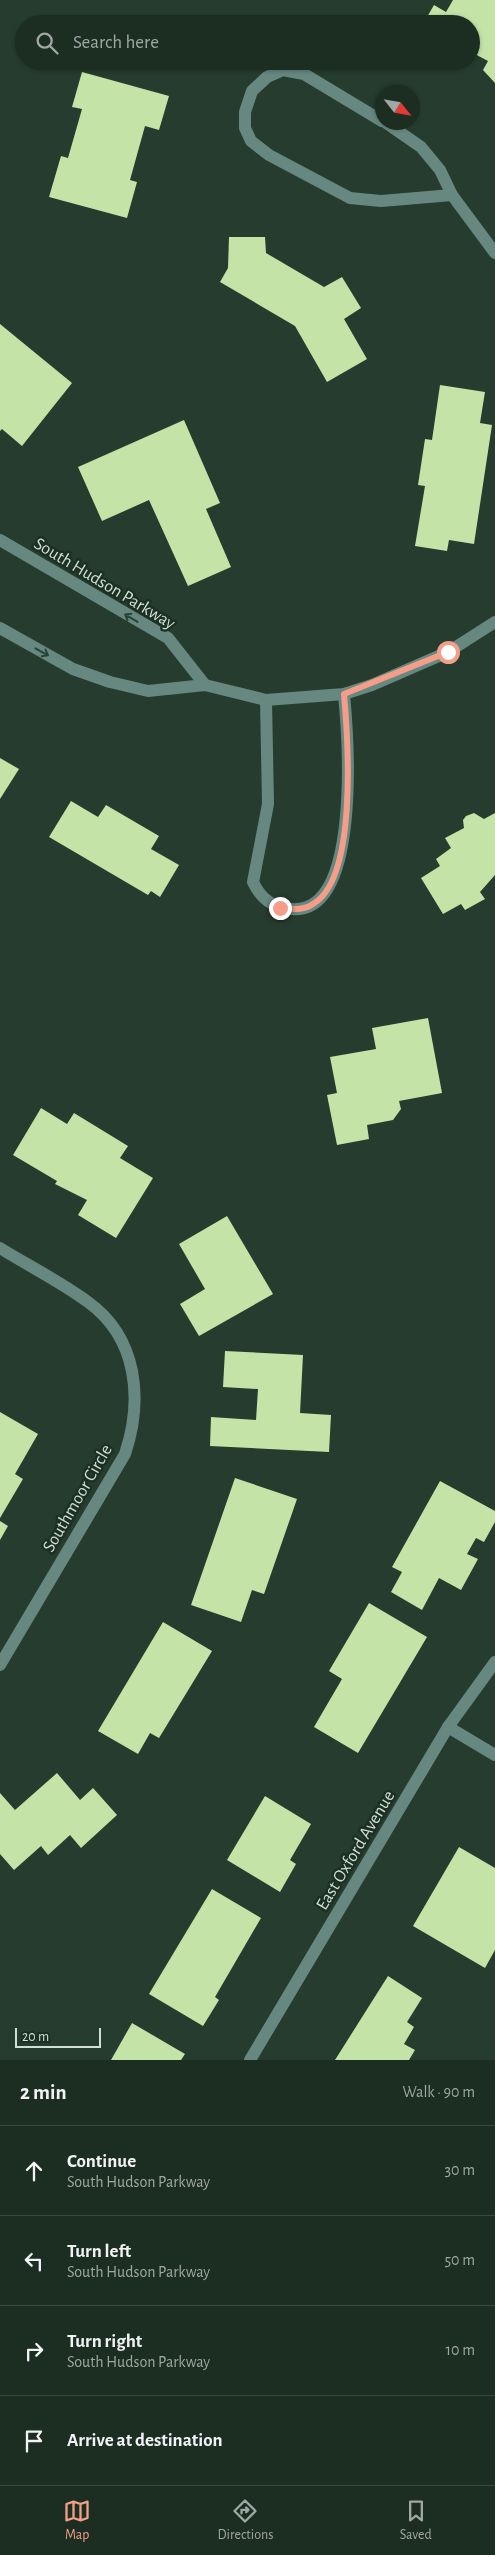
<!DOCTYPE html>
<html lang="en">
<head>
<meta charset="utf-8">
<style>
  :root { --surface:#1c2d22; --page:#25352a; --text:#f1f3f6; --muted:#a0a8a5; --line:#3a4940; --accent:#f49e89 }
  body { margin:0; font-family:"Alegreya Sans",sans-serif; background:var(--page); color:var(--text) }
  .compass { position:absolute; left:375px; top:85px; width:45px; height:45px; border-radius:50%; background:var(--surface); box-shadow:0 1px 4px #0004; rotate:121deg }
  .scale { position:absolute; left:15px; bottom:12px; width:86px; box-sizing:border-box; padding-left:5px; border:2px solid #d2dfd6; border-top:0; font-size:14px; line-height:18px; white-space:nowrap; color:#d2dfd6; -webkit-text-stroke:4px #1c3124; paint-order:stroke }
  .stop { position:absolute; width:15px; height:15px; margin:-11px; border:4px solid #f49e89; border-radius:50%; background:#fff }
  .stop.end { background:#f49e89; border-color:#fff; box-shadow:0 1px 5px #0008 }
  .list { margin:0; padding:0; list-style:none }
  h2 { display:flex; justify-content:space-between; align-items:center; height:65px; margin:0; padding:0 20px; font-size:21px }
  h2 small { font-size:16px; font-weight:400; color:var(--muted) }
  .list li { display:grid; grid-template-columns:32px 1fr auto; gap:15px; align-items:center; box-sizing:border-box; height:90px; padding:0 20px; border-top:1px solid var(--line) }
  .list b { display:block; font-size:19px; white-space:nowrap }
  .list p { margin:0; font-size:16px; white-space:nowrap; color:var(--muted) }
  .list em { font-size:16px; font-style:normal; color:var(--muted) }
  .icon { flex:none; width:28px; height:28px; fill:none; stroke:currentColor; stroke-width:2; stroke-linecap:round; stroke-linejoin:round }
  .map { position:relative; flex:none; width:495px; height:2060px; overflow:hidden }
  .search { position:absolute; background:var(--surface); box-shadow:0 1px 4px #0004; left:15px; right:15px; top:15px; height:55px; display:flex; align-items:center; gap:12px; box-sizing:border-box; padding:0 18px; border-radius:28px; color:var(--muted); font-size:19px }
  .sheet { height:425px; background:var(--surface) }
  nav { display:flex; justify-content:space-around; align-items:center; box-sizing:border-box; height:70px; border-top:1px solid var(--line); background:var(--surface); font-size:14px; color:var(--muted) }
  nav a { display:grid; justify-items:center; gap:2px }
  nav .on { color:var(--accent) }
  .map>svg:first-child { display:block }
  .building { fill:#c3e4a6 }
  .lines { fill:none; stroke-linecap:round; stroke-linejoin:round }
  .minor { stroke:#668881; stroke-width:12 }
  .oneway { stroke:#2b4237 }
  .route { stroke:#f49e89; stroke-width:6 }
  .labels { text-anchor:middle; stroke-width:5; stroke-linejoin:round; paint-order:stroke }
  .street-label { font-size:18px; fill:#d2dfd6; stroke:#1c3124 }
</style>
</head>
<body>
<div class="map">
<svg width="495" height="2060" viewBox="0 0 495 2060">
  <rect width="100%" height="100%" fill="#263c2e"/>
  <g class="building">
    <path d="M453 0H495V83L483 70 488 61 471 52V24H423L434 5 446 12Z"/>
    <path d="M82 72 169 96 159 130 145 126 130 180 137 182 127 218 49 197 61 156 68 158 82 109 72 107Z"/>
    <path d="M229 237H265L266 253 324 287 342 277 361 308 344 319 367 359 327 382 295 326 220 282 228 268Z"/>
    <path d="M0 324 72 383 22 446 2 429 0 431Z"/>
    <path d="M440 385 485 392 480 423 492 425 474 544 449 540 447 551 415 546 425 486 418 485 425 439 432 440Z"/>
    <path d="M184 420 220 503 206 509 231 567 188 586 149 500 102 521 78 467Z"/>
    <path d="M0 758 19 769 0 799Z"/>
    <path d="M71 801 98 817 106 805 159 836 151 849 179 865 160 897 151 891 148 895 49 837Z"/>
    <path d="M495 813V875L480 892 485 899 465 910 461 904 443 914 421 878 440 866 436 859 451 848 445 838 464 828 463 820 466 816 474 813 484 819Z"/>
    <path d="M428 1018 442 1093 399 1101 401 1109 393 1120 367 1125 369 1139 337 1145 327 1095 337 1093 330 1057 376 1049 372 1028Z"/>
    <path d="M41 1108 67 1124 74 1113 128 1146 120 1158 153 1178 116 1238 78 1215 87 1200 55 1184 57 1181 13 1155Z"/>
    <path d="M227 1216 273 1294 199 1336 180 1304 205 1289 179 1244Z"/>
    <path d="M225 1351 303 1355 300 1413 331 1415 329 1452 210 1446 211 1417 256 1420 258 1389 223 1387Z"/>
    <path d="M0 1412 38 1434 15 1474 23 1479 0 1518Z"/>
    <path d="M235 1478 297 1499 264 1594 252 1590 241 1622 191 1605Z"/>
    <path d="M440 1481 495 1511V1522L484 1542 476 1538 467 1554 478 1559 461 1590 439 1578 422 1610 391 1592 402 1572 392 1567Z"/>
    <path d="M0 1521 8 1526 0 1540Z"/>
    <path d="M369 1603 427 1637 358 1753 314 1727 342 1679 329 1671Z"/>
    <path d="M163 1622 212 1651 159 1738 150 1733 138 1754 98 1731Z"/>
    <path d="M57 1773 80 1800 93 1788 117 1815 81 1848 70 1835 48 1855 41 1846 14 1870 0 1854V1793L15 1810Z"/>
    <path d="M265 1796 311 1824 290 1860 296 1864 280 1892 227 1860Z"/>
    <path d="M459 1847 495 1868V1950L485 1968 413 1926Z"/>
    <path d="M212 1889 261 1918 215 1997 219 2000 203 2026 149 1994Z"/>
    <path d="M388 1976 422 1998 407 2022 414 2027 404 2044 415 2050 409 2060H335Z"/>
    <path d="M132 2023 185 2054 181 2060H111Z"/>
  </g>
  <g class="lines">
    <g class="minor">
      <path d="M382 121 304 74 283 70 267 77 252 91 245 112V128L251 141 269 155 350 198 381 201 452 195"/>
      <path d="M385 122 421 147 440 170 452 195 495 253"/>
      <path d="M0 540 168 638 205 685"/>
      <path d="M0 628 73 669 110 682 148 691 205 685 266 700 344 694 372 685 448 652 495 622"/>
      <path d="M266 700 268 804 253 882C261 899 272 907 291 909 362 916 348 736 344 694"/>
      <path d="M0 1248C29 1266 61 1282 88 1302 138 1338 143 1400 125 1454L0 1665"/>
      <path d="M448 1727 495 1755"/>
      <path d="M250 2060 448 1727 495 1662"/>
    </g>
  </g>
  <defs><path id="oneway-shaft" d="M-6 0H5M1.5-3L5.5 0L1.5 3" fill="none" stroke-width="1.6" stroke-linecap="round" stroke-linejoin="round" transform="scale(1.25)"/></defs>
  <g class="oneway">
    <use href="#oneway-shaft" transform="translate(131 618) rotate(-149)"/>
    <use href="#oneway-shaft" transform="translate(42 652) rotate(29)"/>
  </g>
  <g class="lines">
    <path class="route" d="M280 908C291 909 303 911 313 904 358 878 348 739 344 694L448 652"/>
  </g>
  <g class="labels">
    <g class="street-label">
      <text transform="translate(105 583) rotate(31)" y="6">South Hudson Parkway</text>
      <text transform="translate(77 1498) rotate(-60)" y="6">Southmoor Circle</text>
      <text transform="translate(355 1850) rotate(-59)" y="6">East Oxford Avenue</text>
    </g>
  </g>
</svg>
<svg class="compass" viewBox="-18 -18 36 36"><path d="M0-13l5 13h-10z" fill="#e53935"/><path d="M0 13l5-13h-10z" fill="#a0a8a5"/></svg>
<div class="scale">20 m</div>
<div class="stop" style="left:448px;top:652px"></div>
<div class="stop end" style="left:280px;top:908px"></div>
<div class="search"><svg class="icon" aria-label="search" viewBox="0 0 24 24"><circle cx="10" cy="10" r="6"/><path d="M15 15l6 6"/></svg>Search here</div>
</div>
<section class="sheet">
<h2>2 min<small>Walk · 90 m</small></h2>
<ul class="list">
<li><svg class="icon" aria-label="ahead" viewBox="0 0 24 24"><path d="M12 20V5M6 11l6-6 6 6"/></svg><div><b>Continue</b><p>South Hudson Parkway</p></div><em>30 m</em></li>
<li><svg class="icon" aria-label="left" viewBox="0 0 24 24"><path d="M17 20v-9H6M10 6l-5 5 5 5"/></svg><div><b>Turn left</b><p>South Hudson Parkway</p></div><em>50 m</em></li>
<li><svg class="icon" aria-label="right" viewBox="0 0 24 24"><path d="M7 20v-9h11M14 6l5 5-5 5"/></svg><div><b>Turn right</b><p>South Hudson Parkway</p></div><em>10 m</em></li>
<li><svg class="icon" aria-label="arrive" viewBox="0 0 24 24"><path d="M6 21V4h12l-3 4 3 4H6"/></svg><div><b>Arrive at destination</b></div></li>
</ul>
</section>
<nav>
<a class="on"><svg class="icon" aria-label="map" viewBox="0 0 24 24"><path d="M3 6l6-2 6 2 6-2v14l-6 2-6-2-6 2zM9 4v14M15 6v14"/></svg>Map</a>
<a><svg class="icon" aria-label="directions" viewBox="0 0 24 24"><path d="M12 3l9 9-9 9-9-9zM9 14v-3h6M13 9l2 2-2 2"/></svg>Directions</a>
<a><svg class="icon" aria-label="saved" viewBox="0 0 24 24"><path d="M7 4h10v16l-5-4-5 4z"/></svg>Saved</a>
</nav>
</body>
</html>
